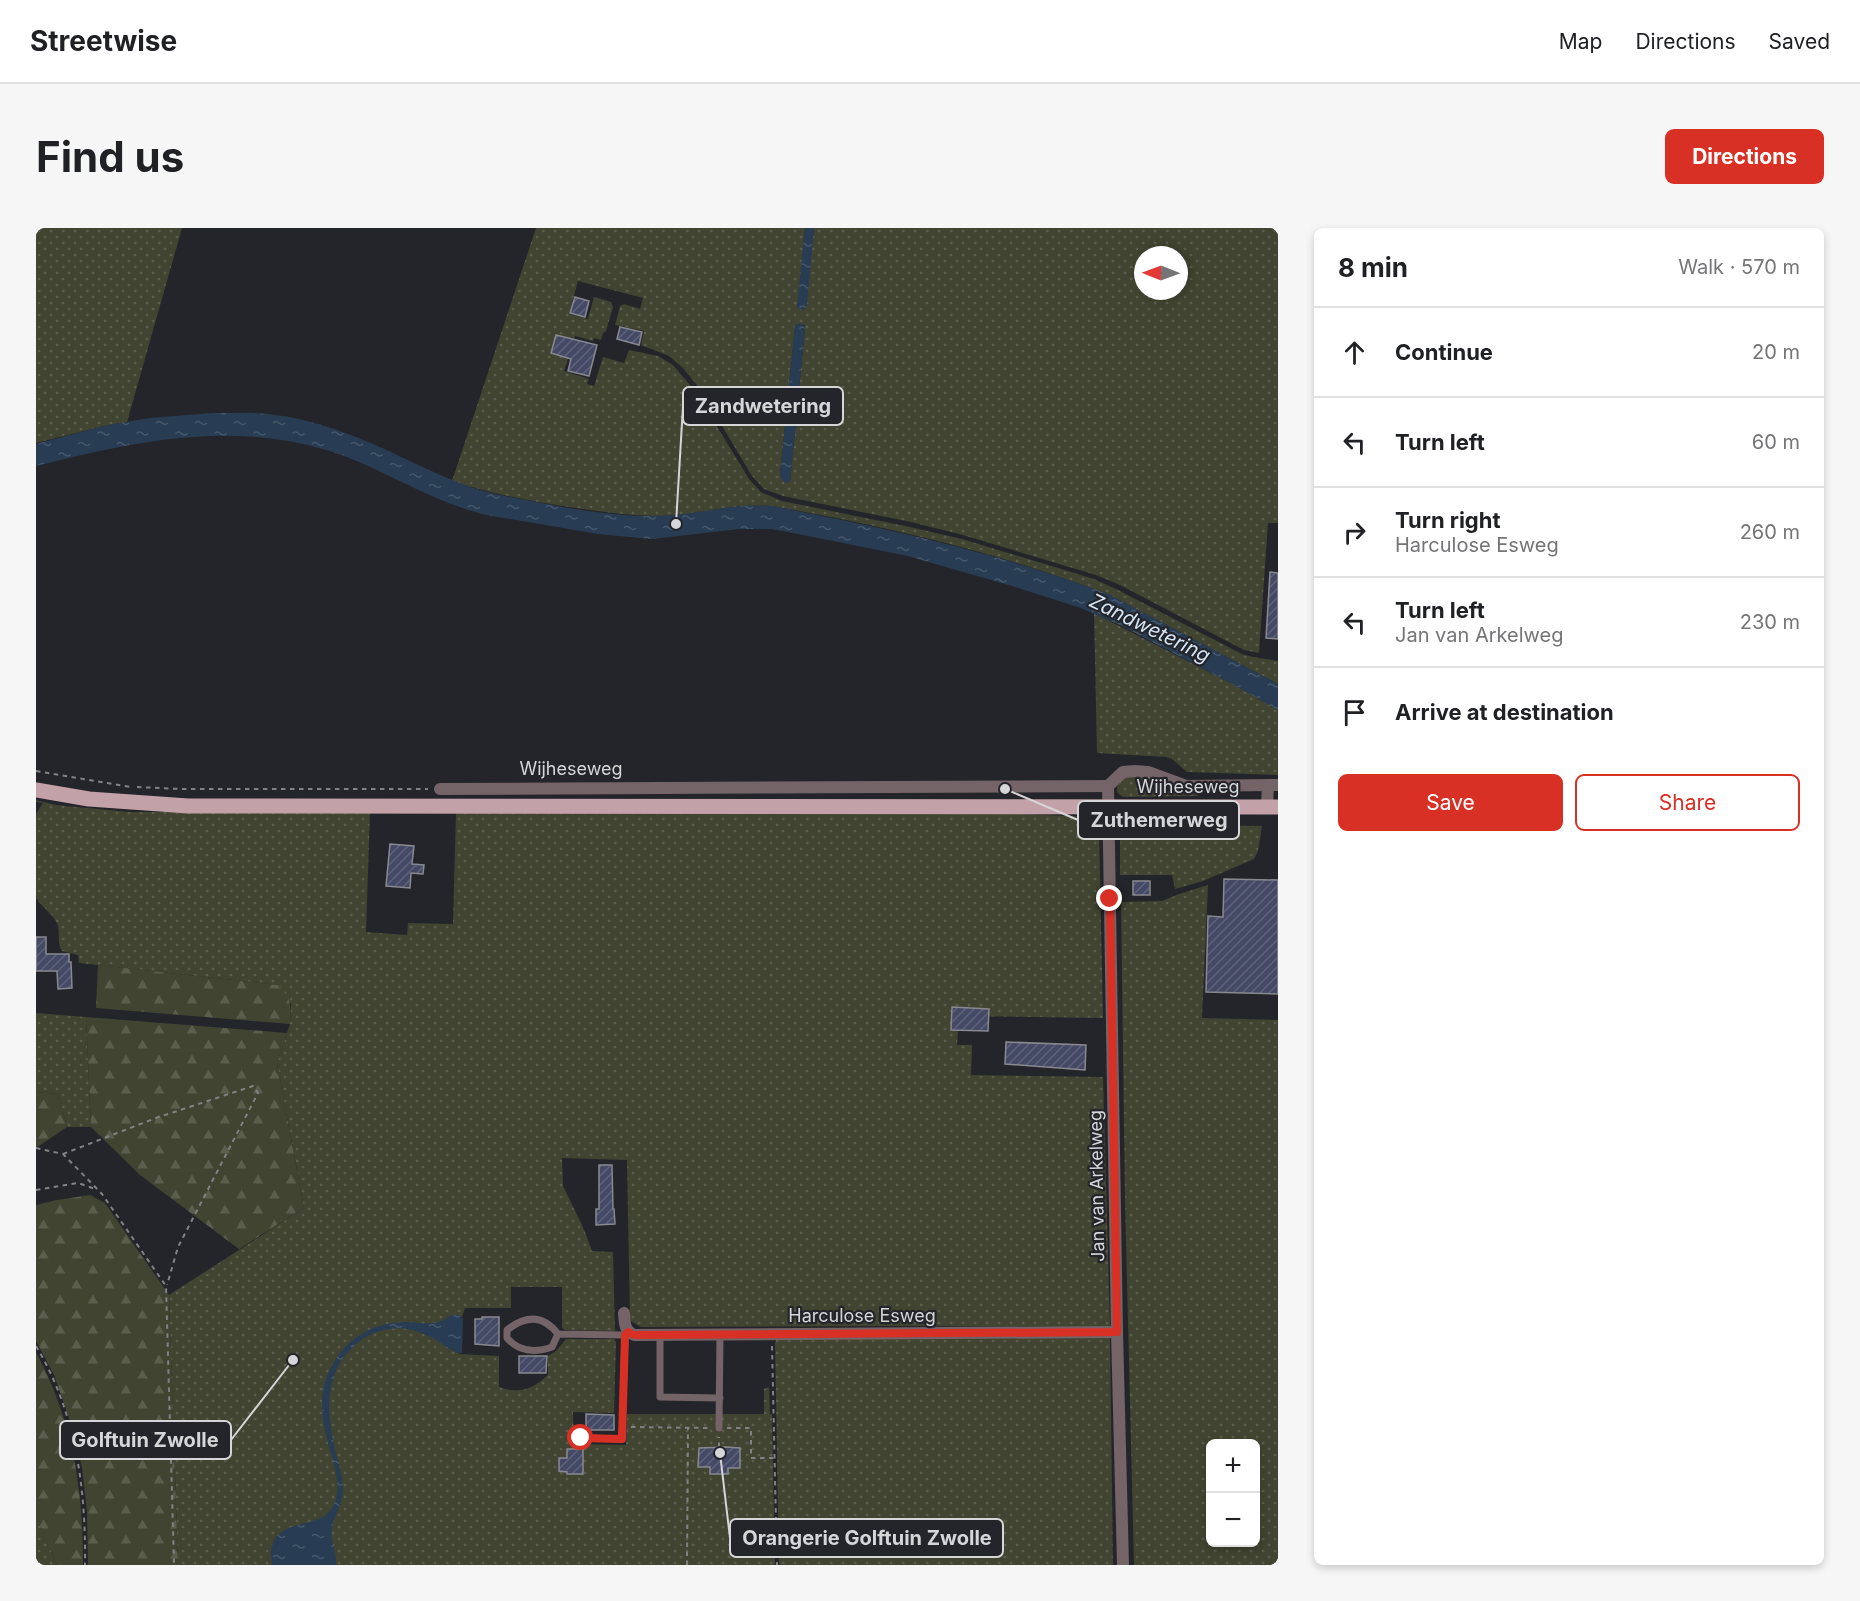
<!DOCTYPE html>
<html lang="en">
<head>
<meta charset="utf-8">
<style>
  :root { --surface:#fff; --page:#f6f6f6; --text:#202124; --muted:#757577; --line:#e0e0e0; --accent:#d93025 }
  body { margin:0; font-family:Inter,sans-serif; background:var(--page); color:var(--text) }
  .controls { position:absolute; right:18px; bottom:18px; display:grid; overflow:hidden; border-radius:9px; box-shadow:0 3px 9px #0003 }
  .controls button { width:54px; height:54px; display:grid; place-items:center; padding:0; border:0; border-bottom:2px solid var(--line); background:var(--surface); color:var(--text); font:30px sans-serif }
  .compass { position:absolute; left:1098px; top:18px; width:54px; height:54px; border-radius:50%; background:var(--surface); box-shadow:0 3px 9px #0003; rotate:271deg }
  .stop { position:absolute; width:18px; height:18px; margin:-14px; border:4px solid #d93025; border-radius:50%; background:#fff }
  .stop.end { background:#d93025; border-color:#fff; box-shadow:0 2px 6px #0008 }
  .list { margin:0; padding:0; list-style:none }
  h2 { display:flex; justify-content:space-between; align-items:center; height:78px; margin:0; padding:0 24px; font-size:26px }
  h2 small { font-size:20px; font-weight:400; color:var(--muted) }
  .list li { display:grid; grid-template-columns:39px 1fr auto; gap:18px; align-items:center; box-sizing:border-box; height:90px; padding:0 24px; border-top:2px solid var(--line) }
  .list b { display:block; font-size:22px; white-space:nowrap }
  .list p { margin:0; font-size:20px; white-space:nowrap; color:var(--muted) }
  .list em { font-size:20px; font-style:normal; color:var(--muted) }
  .actions { display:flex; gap:12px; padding:18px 24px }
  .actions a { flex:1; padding:14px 0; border:2px solid var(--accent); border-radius:9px; text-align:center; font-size:21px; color:var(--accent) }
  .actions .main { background:var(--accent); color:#fff }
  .icon { flex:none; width:33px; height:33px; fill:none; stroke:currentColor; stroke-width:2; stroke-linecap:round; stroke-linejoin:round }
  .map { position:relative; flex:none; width:1242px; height:1337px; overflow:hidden; border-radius:9px }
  header { display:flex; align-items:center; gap:36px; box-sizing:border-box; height:84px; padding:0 30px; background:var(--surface); border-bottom:2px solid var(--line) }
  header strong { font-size:28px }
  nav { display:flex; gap:33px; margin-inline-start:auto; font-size:21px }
  .intro { display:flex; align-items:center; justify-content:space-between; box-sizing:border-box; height:144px; padding:0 36px }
  h1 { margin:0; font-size:42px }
  .button { padding:15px 27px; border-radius:9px; background:var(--accent); color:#fff; font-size:21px; font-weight:700 }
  main { display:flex; gap:36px; padding:0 36px }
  aside { flex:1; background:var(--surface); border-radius:9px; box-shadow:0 3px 9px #0003 }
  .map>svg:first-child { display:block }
  .grass { fill:url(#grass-dots); fill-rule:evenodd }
  .forest { fill:url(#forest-firs) }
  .water { fill:url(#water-ripples) }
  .building { fill:url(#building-hatch); stroke:#88898f; stroke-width:1.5 }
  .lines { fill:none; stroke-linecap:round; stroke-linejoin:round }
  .path { stroke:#828286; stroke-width:2; stroke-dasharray:4.5 4.5; stroke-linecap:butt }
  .service { stroke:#746367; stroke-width:7 }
  .minor { stroke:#746367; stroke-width:12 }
  .primary { stroke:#c3a1a8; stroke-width:15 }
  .route { stroke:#d93025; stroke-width:8 }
  .labels { text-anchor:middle; stroke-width:4.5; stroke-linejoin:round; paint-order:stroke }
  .street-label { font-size:18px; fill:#d6d6d9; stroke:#24252a }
  .water-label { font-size:20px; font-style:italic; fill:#d5e6f9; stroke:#24252a }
  .leader { fill:none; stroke:#d6d6d9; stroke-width:2 }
  .callout-dot { fill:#d6d6d9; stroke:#24252a; stroke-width:2 }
  .callout { fill:#24252a; stroke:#d6d6d9; stroke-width:2 }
  .callout-label { font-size:20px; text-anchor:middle; font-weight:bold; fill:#d6d6d9 }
</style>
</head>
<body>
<header>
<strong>Streetwise</strong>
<nav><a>Map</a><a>Directions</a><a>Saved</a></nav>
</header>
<div class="intro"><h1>Find us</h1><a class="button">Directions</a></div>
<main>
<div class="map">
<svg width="1242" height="1337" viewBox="0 0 1242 1337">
  <defs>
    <pattern id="grass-dots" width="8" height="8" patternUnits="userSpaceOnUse" patternTransform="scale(1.5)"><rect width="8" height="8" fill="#404430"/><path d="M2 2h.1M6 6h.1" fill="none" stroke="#5b5e4d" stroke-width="1.8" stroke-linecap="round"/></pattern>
    <pattern id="forest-firs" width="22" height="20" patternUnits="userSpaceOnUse" patternTransform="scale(1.5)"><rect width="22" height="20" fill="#404430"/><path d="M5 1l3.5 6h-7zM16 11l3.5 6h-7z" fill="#5b5e4d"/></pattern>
    <pattern id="water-ripples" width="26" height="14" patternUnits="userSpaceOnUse" patternTransform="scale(1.5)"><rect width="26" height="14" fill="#283d53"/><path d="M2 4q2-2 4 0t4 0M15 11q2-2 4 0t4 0" fill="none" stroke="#46586b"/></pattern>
    <pattern id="building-hatch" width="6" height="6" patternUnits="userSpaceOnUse" patternTransform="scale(1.5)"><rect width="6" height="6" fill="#444966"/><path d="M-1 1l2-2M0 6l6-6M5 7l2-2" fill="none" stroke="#5e627b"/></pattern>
  </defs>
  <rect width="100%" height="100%" fill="#24252a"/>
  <g class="grass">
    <path d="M0 0H146L91 194 68 198 0 215Z"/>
    <path d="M500 0H769L762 78 769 81 778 0H1242V295H1232L1223 425 1208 422 1084 357 1060 347 927 307 875 294 747 268 728 261 716 248 664 161 647 140 633 128 605 117 608 103 579 97 584 78 588 76 604 81 607 70 542 53 533 86 552 91 558 69 575 74 577 79 570 103 567 105 565 112 558 110 557 113 539 108 528 143 553 151 551 156 558 158 567 129 588 135 593 122 622 128 637 137 660 164 713 251 725 264 746 273 874 299 926 311 1058 351 1082 362 1206 426 1217 429 1242 433V456L1072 366C964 325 850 298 736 278 698 275 662 287 625 288 599 288 573 285 547 281 503 275 459 267 416 253ZM1107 27H1143V63H1107ZM762 96 768 97 769 100 754 254 744 247 759 98Z"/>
    <path d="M1058 385 1200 458 1242 482V547L1151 544 1136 531 1130 529 1061 525Z"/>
    <path d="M1099 546 1135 555 1163 568 1087 569 1081 564V559L1090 547Z"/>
    <path d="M0 572 20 577 93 584H334L330 704 371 707 372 695 417 696 420 584 988 586 1054 589 1061 596 1063 601 1067 790 923 788 921 817H936L935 847 1067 849 1074 1099 858 1098 605 1099 596 1094 594 1091 591 932 526 930 527 958 547 999 556 1023 577 1024 579 1103 529 1102 526 1100V1059H475V1080H429L426 1089C416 1085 412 1091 403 1095 396 1098 386 1097 378 1096V1102L396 1109 424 1126 463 1128V1159C483 1166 496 1162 512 1147V1128L520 1123 530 1111H578L580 1114 578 1185 537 1184 538 1216 590 1217 591 1186H728V1161L733 1159 734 1186H736L739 1337H142L133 1067 268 980 241 835 254 796 255 776 242 757 43 735 42 727 26 723C21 715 24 707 22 698 19 687 6 680 0 670V586L7 575 0 574Z"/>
    <path d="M1099 596 1226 598 1222 623 1218 631 1167 653 1139 661 1136 647H1084V599Z"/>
    <path d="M1172 657 1166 790 1242 792V1337H1098L1089 972 1085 674 1126 673 1143 666ZM1174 1216H1220V1314H1174Z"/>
    <path d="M0 785 50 789 55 899H31L22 866 0 864Z"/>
    <path d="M741 1109H1045L1074 1110 1077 1337H743L739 1115Z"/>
    <path d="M0 1289 1 1290 21 1337H0Z"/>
  </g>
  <g class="forest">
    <path d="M62 737 242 757C256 771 255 776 254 796L60 780Z"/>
    <path d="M50 789 251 805 241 835 268 980 203 1021 104 947 55 899Z"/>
    <path d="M0 864 22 866 31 899 0 920Z"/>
    <path d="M54 967 69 975 133 1067 142 1337H52L51 1283 46 1240 39 1207 18 1147 0 1113V977L21 972Z"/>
    <path d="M0 1124C37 1194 47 1259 47 1337H21L0 1289Z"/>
  </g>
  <g class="water">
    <path d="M769 0H778L771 78 767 82 763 81 761 78Z"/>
    <path d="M765 95 769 100 754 254 749 255 746 252 744 247 759 98Z"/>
    <path d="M177 185C195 185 214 184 232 186 262 189 292 198 320 209 369 228 412 256 464 267 514 277 571 289 622 288 660 287 697 275 736 278 850 300 963 325 1072 366L1242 456V482L1200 458 1088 399 1045 380 976 358 872 328 752 304 735 301H703L616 311 562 306 451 287C393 274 343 237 287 221 190 193 95 214 0 238V216L68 198 114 190Z"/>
    <path d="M416 1087H423L427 1091 426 1125C417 1126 407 1115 398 1111 386 1104 369 1098 354 1101 338 1103 325 1110 314 1122 286 1151 292 1190 300 1226 303 1237 307 1249 307 1262 307 1276 298 1287 296 1301 294 1314 301 1324 300 1337H236C227 1284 284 1306 297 1278 308 1257 296 1233 291 1211 286 1192 283 1167 291 1148 305 1114 332 1095 368 1094 390 1094 396 1100 416 1087Z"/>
  </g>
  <g class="building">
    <path d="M539 69 553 73 549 89 534 85Z"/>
    <path d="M584 99 606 104 603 117 581 111Z"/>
    <path d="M520 107 561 117 553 148 532 143 535 131 515 125Z"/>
    <path d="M1234 344 1242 345V411L1230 410Z"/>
    <path d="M354 616 378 618 376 636 388 637 387 646 375 645 374 660 350 658Z"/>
    <path d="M1188 651 1242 652V766L1170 764 1172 688 1187 689Z"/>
    <rect x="1097" y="653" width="17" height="14"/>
    <path d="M0 709H10V726H33V734H35L36 760 22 761 21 743H0Z"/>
    <path d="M916 779 953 781 952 803 915 802Z"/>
    <path d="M970 814 1050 817 1049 842 969 836Z"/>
    <path d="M563 937H576L577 981H578L579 996 560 997V981H563Z"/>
    <path d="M446 1089H463V1118L439 1116V1091H446Z"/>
    <path d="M483 1128H511L510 1145H483Z"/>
    <path d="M550 1186 578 1187V1202H550Z"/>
    <path d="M690 1219 704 1220V1240H692V1246H674V1239H662L663 1220Z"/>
    <path d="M531 1221H547V1246H531V1244L523 1243V1230H531Z"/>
  </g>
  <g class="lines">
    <g class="path">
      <path d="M0 543 95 559"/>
      <path d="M101 559 145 561H392"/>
      <path d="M1167 594H1179"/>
      <path d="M0 920 27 926 66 966 130 1058 138 1337"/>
      <path d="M27 926 120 890 217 858 222 865 142 1019 131 1057"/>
      <path d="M0 962 42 955 59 961"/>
      <path d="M0 1118C40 1184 50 1261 49 1337"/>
      <path d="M736 1118 741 1337"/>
      <path d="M595 1199 673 1200"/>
      <path d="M691 1200H715V1230H739"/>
      <path d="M683 1219V1209"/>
      <path d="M651 1337 652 1199"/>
    </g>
    <g class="service">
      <path d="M522 1106 516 1119C499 1125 483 1124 471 1110V1102C490 1087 507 1087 522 1106L589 1107 592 1104"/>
      <path d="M624 1106V1169L684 1170"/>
      <path d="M683 1200 684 1107"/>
      <path d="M545 1210 586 1211 589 1107"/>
    </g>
    <g class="minor">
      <path d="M404 561 1072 558"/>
      <path d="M1231 578 1232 557"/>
      <path d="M588 1085C589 1096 588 1102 598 1107L1081 1104"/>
      <path d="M1087 1337 1081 1104 1072 558 1087 544 1099 543 1112 544 1150 558 1242 557"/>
    </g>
    <path class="primary" d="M0 562 53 571 152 578 1242 579"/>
  </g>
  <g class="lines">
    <path class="route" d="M545 1210 586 1211 589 1107 592 1104 598 1107 1081 1104 1074 671"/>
  </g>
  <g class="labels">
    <g class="street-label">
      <text x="535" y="547">Wijheseweg</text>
      <text x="1152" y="565">Wijheseweg</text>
      <text transform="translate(1061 958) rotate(-91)" y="6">Jan van Arkelweg</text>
      <text x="826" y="1094">Harculose Esweg</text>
    </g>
    <g class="water-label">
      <text transform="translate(1114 400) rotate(26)" y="7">Zandwetering</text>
    </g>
  </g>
  <path class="leader" d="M640 296L647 178M969 561L1042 592M257 1132L195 1212M684 1225L694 1310"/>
  <g class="callout-dot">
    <circle cx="640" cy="296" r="6"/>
    <circle cx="969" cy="561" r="6"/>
    <circle cx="257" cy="1132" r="6"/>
    <circle cx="684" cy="1225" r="6"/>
  </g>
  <g class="callout">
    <rect x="647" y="159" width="160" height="38" rx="6"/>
    <rect x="1042" y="573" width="161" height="38" rx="6"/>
    <rect x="24" y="1193" width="171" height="38" rx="6"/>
    <rect x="694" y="1291" width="273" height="38" rx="6"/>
  </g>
  <g class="callout-label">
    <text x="727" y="185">Zandwetering</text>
    <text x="1123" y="599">Zuthemerweg</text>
    <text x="109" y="1219">Golftuin Zwolle</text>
    <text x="831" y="1317">Orangerie Golftuin Zwolle</text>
  </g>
</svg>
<div class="controls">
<button>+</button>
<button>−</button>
</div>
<svg class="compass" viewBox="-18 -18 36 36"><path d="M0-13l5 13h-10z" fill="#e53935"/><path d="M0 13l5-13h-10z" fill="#757577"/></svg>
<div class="stop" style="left:545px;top:1210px"></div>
<div class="stop end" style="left:1074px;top:671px"></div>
</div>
<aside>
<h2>8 min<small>Walk · 570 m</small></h2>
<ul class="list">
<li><svg class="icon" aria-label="ahead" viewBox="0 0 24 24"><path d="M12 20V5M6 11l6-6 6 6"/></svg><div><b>Continue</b></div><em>20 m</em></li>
<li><svg class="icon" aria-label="left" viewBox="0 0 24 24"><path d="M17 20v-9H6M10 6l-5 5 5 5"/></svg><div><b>Turn left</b></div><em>60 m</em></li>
<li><svg class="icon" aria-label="right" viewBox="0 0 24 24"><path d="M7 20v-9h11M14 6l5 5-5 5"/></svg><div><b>Turn right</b><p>Harculose Esweg</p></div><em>260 m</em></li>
<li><svg class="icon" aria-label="left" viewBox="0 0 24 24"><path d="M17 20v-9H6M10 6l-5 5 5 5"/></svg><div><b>Turn left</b><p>Jan van Arkelweg</p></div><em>230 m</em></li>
<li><svg class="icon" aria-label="arrive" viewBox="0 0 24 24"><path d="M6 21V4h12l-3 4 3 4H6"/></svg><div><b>Arrive at destination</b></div></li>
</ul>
<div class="actions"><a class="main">Save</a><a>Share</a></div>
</aside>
</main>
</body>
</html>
